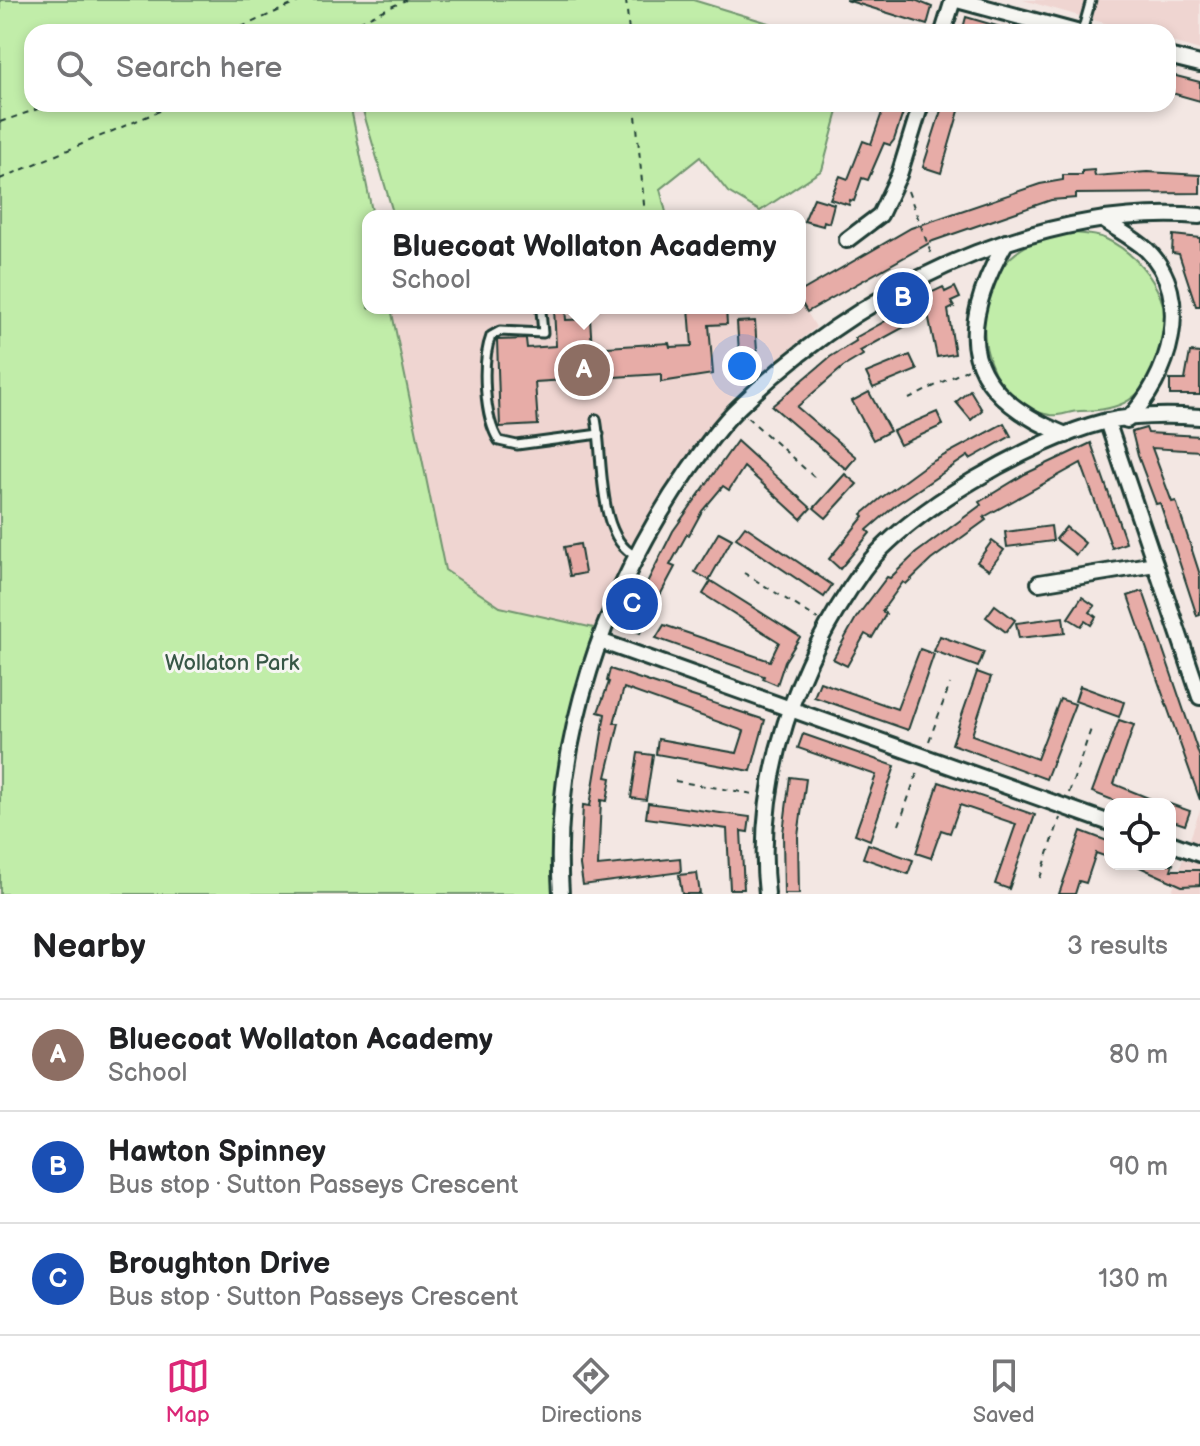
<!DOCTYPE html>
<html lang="en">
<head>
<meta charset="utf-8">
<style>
  :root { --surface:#fff; --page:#f2f2f2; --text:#202124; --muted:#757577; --line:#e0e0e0; --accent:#db2777 }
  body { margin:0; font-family:"Balsamiq Sans",sans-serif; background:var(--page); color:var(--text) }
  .controls { position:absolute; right:24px; bottom:24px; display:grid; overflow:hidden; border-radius:16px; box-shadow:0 4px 12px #0003 }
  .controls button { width:72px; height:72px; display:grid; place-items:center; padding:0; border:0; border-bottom:2px solid var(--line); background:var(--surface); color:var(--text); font:40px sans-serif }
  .you { position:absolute; left:742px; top:366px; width:28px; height:28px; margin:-20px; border:6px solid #fff; border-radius:50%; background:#1a73e8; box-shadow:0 0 0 12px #1a73e833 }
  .badge { display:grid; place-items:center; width:52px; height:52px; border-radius:50%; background:var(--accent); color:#fff; font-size:26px; font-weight:700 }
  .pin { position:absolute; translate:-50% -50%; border:4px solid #fff; box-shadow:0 2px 8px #0006 }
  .popup { position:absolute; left:362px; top:210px; width:444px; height:104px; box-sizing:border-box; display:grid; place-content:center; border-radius:16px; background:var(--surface); filter:drop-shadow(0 2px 6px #0005); font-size:26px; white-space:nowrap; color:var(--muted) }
  .popup b { font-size:30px; color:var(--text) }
  .popup::after { content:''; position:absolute; left:50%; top:100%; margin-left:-16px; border:16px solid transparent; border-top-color:var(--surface) }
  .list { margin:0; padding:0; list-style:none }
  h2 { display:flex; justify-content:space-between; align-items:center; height:104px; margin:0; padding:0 32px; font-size:34px }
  h2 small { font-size:26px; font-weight:400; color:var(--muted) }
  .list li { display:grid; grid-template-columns:52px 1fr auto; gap:24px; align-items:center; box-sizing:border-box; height:112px; padding:0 32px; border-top:2px solid var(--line) }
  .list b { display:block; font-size:30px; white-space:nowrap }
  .list p { margin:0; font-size:26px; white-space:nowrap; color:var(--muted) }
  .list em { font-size:26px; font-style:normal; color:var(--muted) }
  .icon { flex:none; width:44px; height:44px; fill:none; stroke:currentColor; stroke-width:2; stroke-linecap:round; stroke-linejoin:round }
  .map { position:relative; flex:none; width:1200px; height:894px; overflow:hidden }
  .search { position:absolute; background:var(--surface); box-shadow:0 4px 12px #0003; left:24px; right:24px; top:24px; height:88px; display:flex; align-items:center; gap:20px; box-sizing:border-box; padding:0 28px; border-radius:24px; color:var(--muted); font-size:30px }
  .sheet { height:440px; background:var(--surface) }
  nav { display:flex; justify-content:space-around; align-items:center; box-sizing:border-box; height:112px; border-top:2px solid var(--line); background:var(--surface); font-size:22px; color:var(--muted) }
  nav a { display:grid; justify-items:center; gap:4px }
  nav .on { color:var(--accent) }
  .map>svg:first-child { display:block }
  .built { fill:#efd5d1 }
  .green { fill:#c1eda9; stroke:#70956e; stroke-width:2 }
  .building { fill:#e7aca7; stroke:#1f3d34; stroke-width:2 }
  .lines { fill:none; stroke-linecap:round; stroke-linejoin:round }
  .service-casing { stroke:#1f3d34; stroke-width:13 }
  .minor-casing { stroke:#1f3d34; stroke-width:20 }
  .path { stroke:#1f3d34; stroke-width:2; stroke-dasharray:6 6; stroke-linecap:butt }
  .service { stroke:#f6f6f2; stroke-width:7 }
  .minor { stroke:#f6f6f2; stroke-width:14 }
  .labels { text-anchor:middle; stroke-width:6; stroke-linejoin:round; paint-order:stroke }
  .park-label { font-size:22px; fill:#375746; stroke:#f6f6f2 }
</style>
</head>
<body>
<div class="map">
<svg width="1200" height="894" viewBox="0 0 1200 894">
  <rect width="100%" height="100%" fill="#f3e7e3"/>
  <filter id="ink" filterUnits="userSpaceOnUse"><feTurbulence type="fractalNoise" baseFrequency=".0125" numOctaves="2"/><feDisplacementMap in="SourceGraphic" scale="16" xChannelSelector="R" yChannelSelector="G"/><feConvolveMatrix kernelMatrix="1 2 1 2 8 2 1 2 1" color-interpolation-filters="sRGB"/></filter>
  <g filter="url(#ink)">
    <g class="built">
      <path d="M1023 0H1200V50L1168 41V32H1136Z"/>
      <path d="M800 301 816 327 732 398 693 447 627 552 594 628 500 607 445 570 391 308H800Z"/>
      <path d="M1200 810V894H1174L1172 891Z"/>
    </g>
    <g class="green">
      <path d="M0 0H693L798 32H32V104H350L373 216H368V308H391L445 570 500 607 594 628 573 698 558 771 553 894H0Z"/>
      <path d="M361 104H840L822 170 760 211 728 192 700 157 660 189 667 216H394Z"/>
      <path d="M1064 232C1077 234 1094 233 1106 239 1149 259 1181 313 1160 360 1142 399 1122 411 1080 411 1070 411 1059 417 1050 415 979 403 965 303 1010 258 1025 243 1044 238 1064 232Z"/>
    </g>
    <g class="building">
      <path d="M846 0H915L932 7 927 25Z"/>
      <path d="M966 17 1007 29V32H962Z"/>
      <path d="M1168 74 1200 82V101L1168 92Z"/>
      <path d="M885 104H906L894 140 890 145 884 143 868 180 862 178 854 201 850 200 849 205 830 199 840 176 848 179 863 141 871 144Z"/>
      <path d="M943 104H961L941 173 923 167Z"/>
      <path d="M1094 170 1095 176 1147 172 1200 175V193L1076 194V198L1051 200 933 241 807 312 800 300V292L911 228 1040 184 1063 180V175H1082V171Z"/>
      <path d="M814 198 834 204 829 223 824 221 823 226 804 221Z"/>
      <path d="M1173 235 1200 238V306H1196L1179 254 1172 253Z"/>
      <path d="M943 287 945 292 955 287 960 298 951 302 954 307 948 310 955 354 937 357 928 314 860 351 863 355 843 367 797 407 856 457 846 469 772 406 830 357 856 341 855 338 905 310 903 306Z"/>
      <path d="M554 308H565L566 320 590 319 592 348 669 343 670 347 692 346 689 308H726L727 324 709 325 713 374 661 382V374L535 382 538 425 500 427 497 340 526 339 527 348 556 346Z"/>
      <path d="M755 321 757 351 739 352 737 322Z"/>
      <path d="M1190 352 1200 353V395H1170V380H1185Z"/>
      <path d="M910 355 917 370 873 388 866 373Z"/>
      <path d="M970 390 982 410 971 420 956 402Z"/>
      <path d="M869 392 890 431 873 440 852 401Z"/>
      <path d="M937 412 943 425 900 445 893 431Z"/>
      <path d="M1004 423 1011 436 970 459 968 456 897 504 867 530 870 533 840 569 829 559 864 516 862 514 881 498 926 465Z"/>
      <path d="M1146 428 1148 433 1200 436V451L1152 448 1172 502 1176 501 1200 575V615L1197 616 1160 503 1156 504 1138 456 1132 432Z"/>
      <path d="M737 441 811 508 801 519 744 467 729 490 723 486 702 511 689 535 687 534 670 565 675 567 640 633 625 626 673 531Z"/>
      <path d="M1091 443 1126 543 1112 548 1081 463 984 517 986 520 931 560 906 584 903 582 882 611 886 614 872 638 865 634 847 666 833 659 856 618 887 577 890 578 916 553 981 505 979 502 1025 474Z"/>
      <path d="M845 474 857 484 826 518 814 508Z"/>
      <path d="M745 526 832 585 824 597 736 538Z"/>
      <path d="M1051 526 1053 541 1007 547 1005 532Z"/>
      <path d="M1066 527 1085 543 1076 555 1056 539Z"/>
      <path d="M719 532 732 539 709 580 695 572Z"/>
      <path d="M992 541 1004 550 989 570 977 562Z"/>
      <path d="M580 544 585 573 570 576 564 547Z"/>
      <path d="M711 581 800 637 785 661 777 685 763 679 764 676 656 638 664 625 770 661 779 642 703 594Z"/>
      <path d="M1143 591 1200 758V800L1128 596Z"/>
      <path d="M1082 597 1095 606 1090 612 1096 617 1091 625 1085 621 1081 626 1068 618Z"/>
      <path d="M995 605 1015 620 1006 632 986 617Z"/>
      <path d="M1063 617 1065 633 1019 638 1016 623Z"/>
      <path d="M940 636 984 652 978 667 934 651Z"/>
      <path d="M920 649 934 654 908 730 814 697 820 682 897 709Z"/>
      <path d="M610 669 765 720 751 771 656 754 658 739 737 753 744 731 624 688 614 723H619L606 777 611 778 607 801 601 800 598 866 680 858 681 872 583 885 580 865 583 805 590 806 605 714 598 712 609 682 607 681Z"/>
      <path d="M977 672 991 677 972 735 1037 759 1060 699 1075 704 1046 779 952 744Z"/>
      <path d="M1080 686 1124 702 1119 717 1075 701Z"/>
      <path d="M1119 720 1134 725 1114 784 1163 804H1123L1092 792Z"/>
      <path d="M803 734 895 766 870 840 855 834 876 775 798 748Z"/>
      <path d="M638 753 653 755 646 800 631 798Z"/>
      <path d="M790 777 806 779 798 836 799 894H784L783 833Z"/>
      <path d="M939 782 1035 815 1009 889 995 884 1016 824 960 805 950 833 941 830 931 858 916 853Z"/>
      <path d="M648 803 750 817 748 832 741 831 744 889H730L727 829 646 818Z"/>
      <path d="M1170 804 1190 811 1185 825 1170 820Z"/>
      <path d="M1081 831 1110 842V858L1096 853 1086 883 1079 881 1075 894H1059Z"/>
      <path d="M868 844 913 860 908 874 863 858Z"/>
      <path d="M1133 864H1173L1171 870H1200V885L1182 886Z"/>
      <path d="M697 873 700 894H682L679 875Z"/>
    </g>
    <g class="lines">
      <defs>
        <g id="service">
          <path d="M1082 32 1091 0"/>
          <path d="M541 311 543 333 500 331 491 336C481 362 484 418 499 441L517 445 599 434"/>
          <path d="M596 419C604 457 596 537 636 556"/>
        </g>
        <g id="minor">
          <path d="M957 0 1076 32"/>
          <path d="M943 32 953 0"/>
          <path d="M1168 56 1200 64"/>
          <path d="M1105 221C1118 230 1135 239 1147 250 1195 297 1169 379 1127 420"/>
          <path d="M847 240 880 215 899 175 921 104"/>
          <path d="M1006 242C954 333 962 393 1066 435"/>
          <path d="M1107 421 1200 697"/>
          <path d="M1039 583 1155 564"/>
          <path d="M600 641 1110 823"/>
          <path d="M1170 843 1200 854"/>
          <path d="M561 894C551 744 604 590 690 468 705 447 721 424 739 407 808 340 887 288 976 253 1047 226 1124 210 1200 216"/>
          <path d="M767 894C754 780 797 662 863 570 906 511 1033 440 1103 422 1133 415 1170 415 1200 417"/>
        </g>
      </defs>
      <use href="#service" class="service-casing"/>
      <use href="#minor" class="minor-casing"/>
      <g class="path">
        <path d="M626 0 629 32"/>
        <path d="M230 32 303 0"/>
        <path d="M337 32 406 0"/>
        <path d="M635 104 645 216"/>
        <path d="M0 122 52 104"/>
        <path d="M0 179 176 104"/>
        <path d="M908 191 932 256"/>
        <path d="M909 399 968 369"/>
        <path d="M747 417 815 478"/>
        <path d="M744 573 818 619"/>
        <path d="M929 741 950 684"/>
        <path d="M675 781 754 794"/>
        <path d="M1069 793 1091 729"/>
        <path d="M899 825 918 770"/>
        <path d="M1040 878 1060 818"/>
      </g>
      <use href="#service" class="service"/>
      <use href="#minor" class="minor"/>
    </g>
  </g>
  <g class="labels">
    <g class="park-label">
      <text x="232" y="670">Wollaton Park</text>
    </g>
  </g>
</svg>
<div class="controls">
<button><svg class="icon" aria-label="locate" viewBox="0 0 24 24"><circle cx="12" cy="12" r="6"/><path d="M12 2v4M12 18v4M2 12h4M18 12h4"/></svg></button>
</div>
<div class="you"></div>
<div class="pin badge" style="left:584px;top:370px;background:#8d6e63">A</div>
<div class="popup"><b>Bluecoat Wollaton Academy</b>School</div>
<div class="pin badge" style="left:903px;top:298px;background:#1a4fb4">B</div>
<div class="pin badge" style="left:632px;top:604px;background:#1a4fb4">C</div>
<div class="search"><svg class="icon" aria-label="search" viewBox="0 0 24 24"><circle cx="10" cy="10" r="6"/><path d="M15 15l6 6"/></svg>Search here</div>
</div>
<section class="sheet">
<h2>Nearby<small>3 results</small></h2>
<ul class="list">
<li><span class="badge" style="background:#8d6e63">A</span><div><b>Bluecoat Wollaton Academy</b><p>School</p></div><em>80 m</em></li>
<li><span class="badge" style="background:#1a4fb4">B</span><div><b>Hawton Spinney</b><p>Bus stop · Sutton Passeys Crescent</p></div><em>90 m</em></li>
<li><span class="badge" style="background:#1a4fb4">C</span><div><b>Broughton Drive</b><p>Bus stop · Sutton Passeys Crescent</p></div><em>130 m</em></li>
</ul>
</section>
<nav>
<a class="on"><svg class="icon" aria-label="map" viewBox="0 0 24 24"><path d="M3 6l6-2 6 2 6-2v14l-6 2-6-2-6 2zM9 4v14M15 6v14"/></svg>Map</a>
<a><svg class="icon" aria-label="directions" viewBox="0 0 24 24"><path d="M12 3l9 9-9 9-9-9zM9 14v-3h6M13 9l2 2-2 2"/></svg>Directions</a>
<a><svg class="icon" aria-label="saved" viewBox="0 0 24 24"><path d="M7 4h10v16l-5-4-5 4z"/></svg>Saved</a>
</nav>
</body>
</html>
